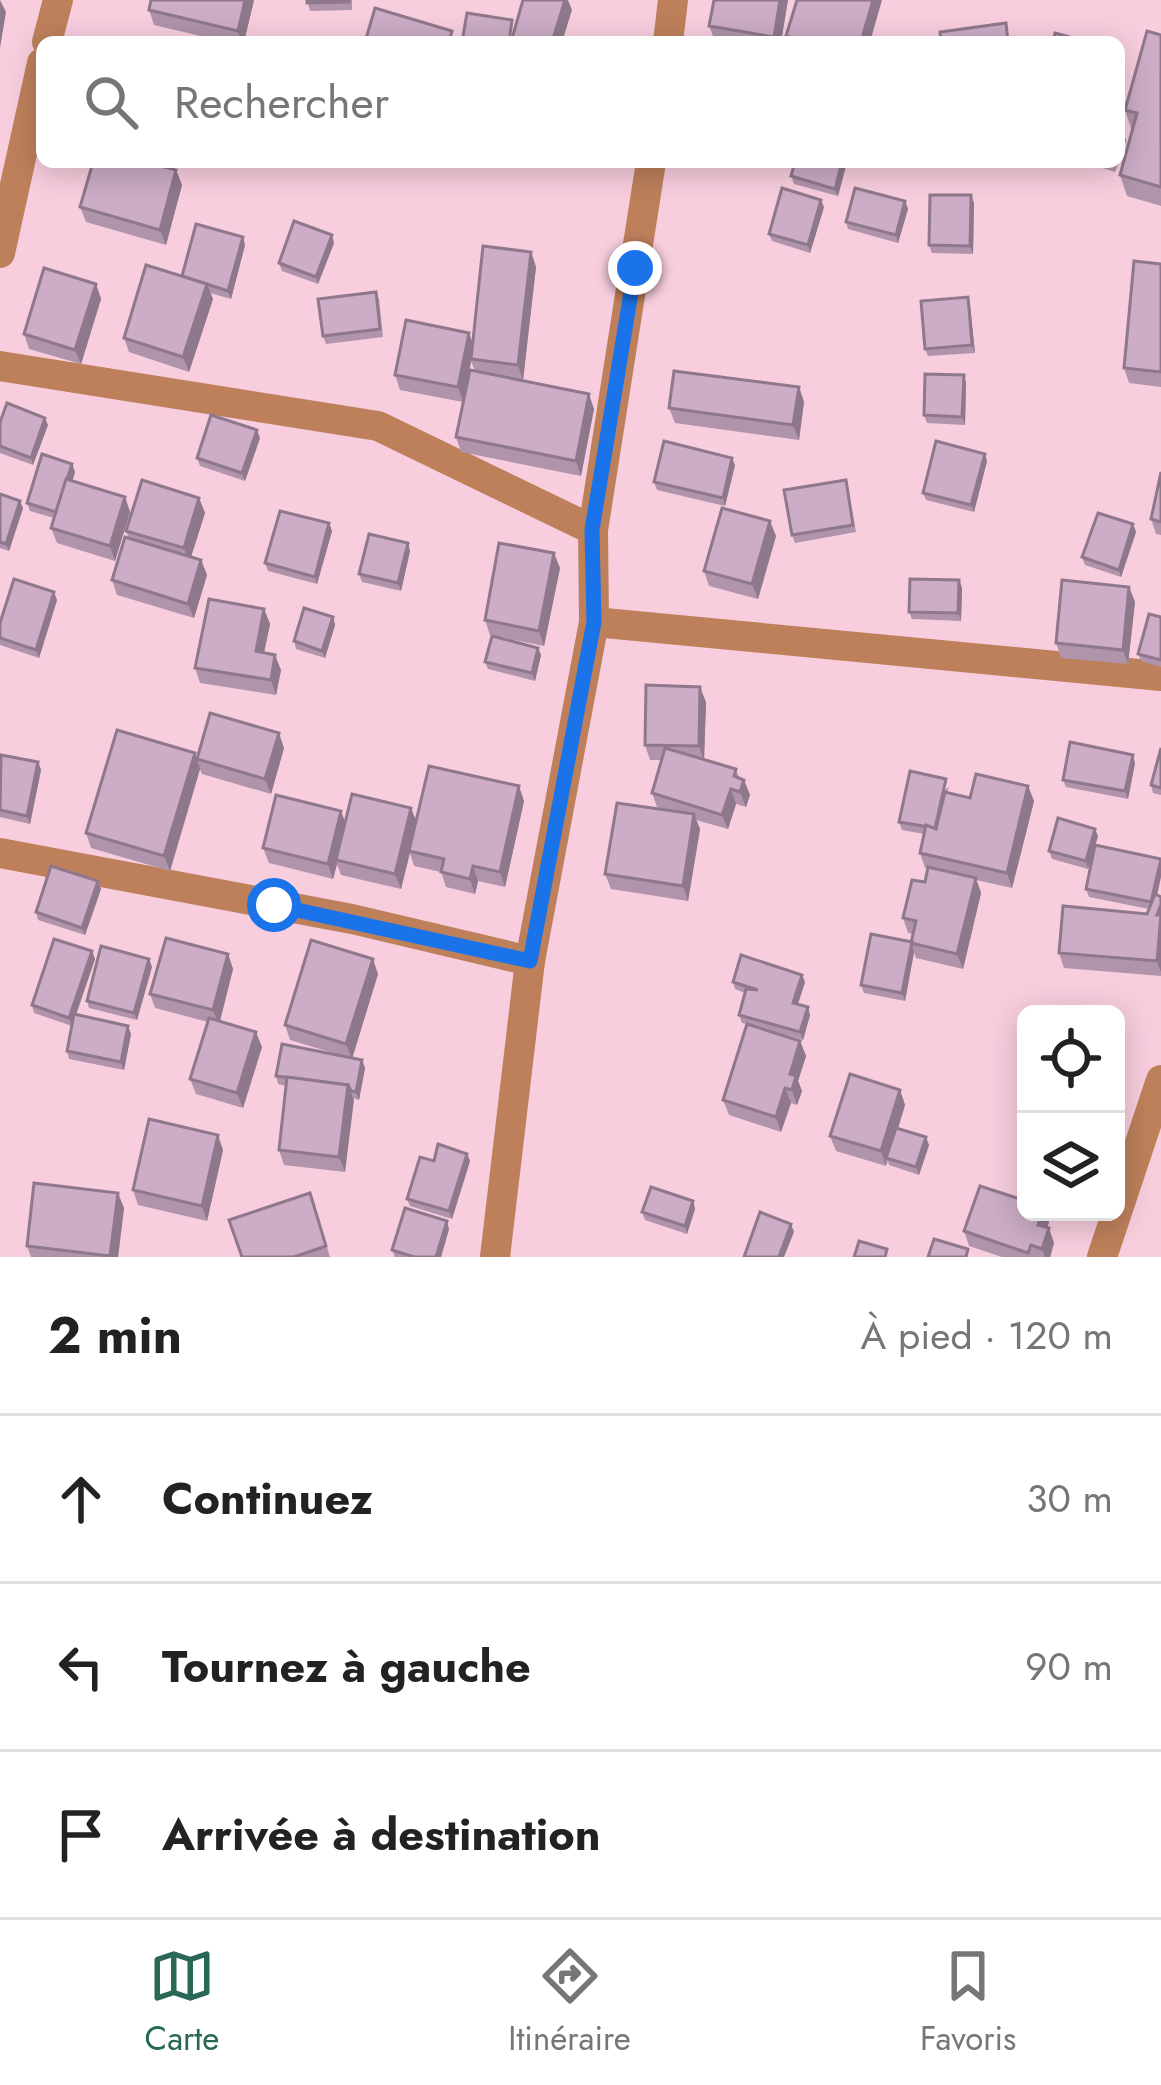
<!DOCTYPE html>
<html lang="fr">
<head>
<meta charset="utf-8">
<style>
  :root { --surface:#fff; --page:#f6f6f6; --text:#222; --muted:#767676; --line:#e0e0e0; --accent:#296856 }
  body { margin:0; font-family:Jost,sans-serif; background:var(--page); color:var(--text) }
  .controls { position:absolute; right:36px; bottom:36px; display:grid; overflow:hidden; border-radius:18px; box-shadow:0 6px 30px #0003 }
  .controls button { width:108px; height:108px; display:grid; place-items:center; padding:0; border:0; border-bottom:3px solid var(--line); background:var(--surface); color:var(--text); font:60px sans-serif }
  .stop { position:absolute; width:36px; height:36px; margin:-27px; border:9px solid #1a73e8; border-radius:50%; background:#fff }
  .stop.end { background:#1a73e8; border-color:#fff; box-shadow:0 3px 12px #0008 }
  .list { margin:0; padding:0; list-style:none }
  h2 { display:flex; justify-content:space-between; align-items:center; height:156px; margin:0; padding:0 48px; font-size:51px }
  h2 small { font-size:39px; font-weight:400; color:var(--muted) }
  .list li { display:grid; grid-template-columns:78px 1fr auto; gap:36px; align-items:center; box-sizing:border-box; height:168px; padding:0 48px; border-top:3px solid var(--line) }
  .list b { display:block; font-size:45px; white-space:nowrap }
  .list em { font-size:39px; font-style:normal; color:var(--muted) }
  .icon { flex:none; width:66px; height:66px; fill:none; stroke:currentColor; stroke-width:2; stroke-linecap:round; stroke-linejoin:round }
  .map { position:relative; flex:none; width:1161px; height:1257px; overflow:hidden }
  .search { position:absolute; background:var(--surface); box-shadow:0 6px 30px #0003; left:36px; right:36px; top:36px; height:132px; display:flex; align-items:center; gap:30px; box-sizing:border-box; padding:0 42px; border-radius:18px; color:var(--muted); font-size:45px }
  .sheet { height:660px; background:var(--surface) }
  nav { display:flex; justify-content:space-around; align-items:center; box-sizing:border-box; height:168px; border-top:3px solid var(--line); background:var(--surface); font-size:33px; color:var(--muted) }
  nav a { display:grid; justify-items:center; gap:6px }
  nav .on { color:var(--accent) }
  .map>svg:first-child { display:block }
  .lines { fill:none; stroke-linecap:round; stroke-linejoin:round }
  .minor { stroke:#be805b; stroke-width:30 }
  .wall { fill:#af94ab; fill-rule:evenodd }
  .shaded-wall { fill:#8f788b }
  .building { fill:#ccacc7; stroke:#8f788b; stroke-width:3 }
  .route { stroke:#1a73e8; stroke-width:15 }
</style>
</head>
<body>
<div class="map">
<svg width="1161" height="1257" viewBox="0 0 1161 1257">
  <rect width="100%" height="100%" fill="#f8cedf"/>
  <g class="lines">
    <g class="minor">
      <path d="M47 42 58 0"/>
      <path d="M668 42 673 0"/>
      <path d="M0 253 42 63"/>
      <path d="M0 366 378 426 593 530"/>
      <path d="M594 622 1161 676"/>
      <path d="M0 853 352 919 530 961"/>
      <path d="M495 1257 530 961 594 622 593 530 651 162"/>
      <path d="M1102 1257 1161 1080"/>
    </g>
  </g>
  <g class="wall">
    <path d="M254 0 244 42H226L154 25 149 10Z"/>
    <path d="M307 0H352V10L310 11Z"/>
    <path d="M788 0 781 42 715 41 709 26Z"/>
    <path d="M1161 35V206L1127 196 1120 175 1132 131 1125 110Z"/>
    <path d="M795 162H847L838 196 794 184 791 176Z"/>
    <path d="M1084 162H1119L1115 172Z"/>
    <path d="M176 170 182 185 166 245 86 222 80 207Z"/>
    <path d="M905 201 908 209 898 243 848 229 846 222Z"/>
    <path d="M974 203 973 254 932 253 929 245Z"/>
    <path d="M824 207 810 253 772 241 769 234Z"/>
    <path d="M334 243 318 284 282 271 279 263Z"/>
    <path d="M245 245 231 299 210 293 213 299 189 372 129 352 124 338 182 276Z"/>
    <path d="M531 252 536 267 523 380 505 377 594 409 581 476 461 452 456 437 463 402 400 390 395 375 472 343ZM471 361 475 371 467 385Z"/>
    <path d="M1161 264V387L1129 383 1124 368Z"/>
    <path d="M96 284 101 299 81 364 29 349 24 334Z"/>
    <path d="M376 292 379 299 383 337 326 344 323 336Z"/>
    <path d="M968 297 970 305 975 353 928 356 925 349Z"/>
    <path d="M966 383 965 425 927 423 924 415Z"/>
    <path d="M799 387 804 402 799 440 675 423 669 408Z"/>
    <path d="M0 422 48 425 33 465 0 453Z"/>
    <path d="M260 438 245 481 200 466 197 458Z"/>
    <path d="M987 461 974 512 926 500 923 493Z"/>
    <path d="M735 465 725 506 657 490 654 482Z"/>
    <path d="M75 472 72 481 125 497 130 512 115 561 57 543 51 528 54 518 30 511 27 503Z"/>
    <path d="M1161 472V535L1156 534 1151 519Z"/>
    <path d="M846 480 856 532 795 543 792 535Z"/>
    <path d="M0 494 23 508 9 551 0 548Z"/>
    <path d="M199 498 205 513 191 557 201 560 207 575 194 618 117 595 112 580 129 539 126 531Z"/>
    <path d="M329 523 332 531 317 584 268 571 265 563Z"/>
    <path d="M1133 524 1136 532 1121 577 1085 565 1082 557Z"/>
    <path d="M776 536 758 599 709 586 704 571Z"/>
    <path d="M410 551 401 591 362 582 359 574Z"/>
    <path d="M560 568 544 646 490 635 485 620Z"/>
    <path d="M959 580 962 588 961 621 912 619 909 612Z"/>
    <path d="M1129 587 1135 602 1128 664 1061 658 1056 643Z"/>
    <path d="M57 600 39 658 0 645V623Z"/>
    <path d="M264 609 270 624 264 653 281 670 276 695 200 683 195 668Z"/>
    <path d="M333 617 335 625 325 658 296 649 294 641Z"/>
    <path d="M1161 617V667L1141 661 1138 654Z"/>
    <path d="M538 648 541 655 535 681 488 669 485 662Z"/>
    <path d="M706 702 704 760 736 769 739 778 744 780 750 795 746 807 736 804 728 829 696 820 700 829 688 901 611 889 605 874 666 810 657 807 652 793 662 760H650L645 745Z"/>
    <path d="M284 748 271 794 202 774 200 769 170 871 91 848 86 833 197 758Z"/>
    <path d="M1161 748V795L1153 793 1151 785Z"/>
    <path d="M0 760 38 762 41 770 30 824 0 817Z"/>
    <path d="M1135 763 1128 799 1066 787 1063 780Z"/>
    <path d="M1028 786 1034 801 1012 888 976 880 981 893 963 969 916 958 914 952 905 1001 864 993 861 985 911 941 913 934 908 933 903 918 925 882 928 868H925L920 853 924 834 902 830 899 822 949 787 947 793 970 798Z"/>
    <path d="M524 801 505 887 478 881 475 894 446 887 441 872 414 866 410 853 401 889 341 875 337 864 333 879 269 863 263 848 341 811 345 822 411 808 416 821Z"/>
    <path d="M1098 836 1095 846 1161 897V976L1064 968 1059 953 1147 914 1149 909 1089 897 1086 889 1095 848 1088 869 1052 859 1049 851Z"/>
    <path d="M98 881 101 889 85 935 38 920 36 912Z"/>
    <path d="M92 951 95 959 76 1015 131 1034 124 1070 69 1059 67 1051 72 1026 34 1013 32 1005Z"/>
    <path d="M228 954 233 969 220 1021 262 1047 243 1108 196 1094 190 1079 208 1022 155 1008 150 994Z"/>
    <path d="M152 967 137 1020 89 1008 87 1001Z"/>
    <path d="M378 974 352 1058 362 1060 365 1068 359 1100 353 1098 345 1172 284 1165 279 1150 286 1086 278 1084 276 1076 343 1056 290 1040 285 1025Z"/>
    <path d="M802 975 805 982 798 1004 810 1015 803 1040 755 1026 800 1041 806 1056 798 1081 802 1091 797 1105 791 1103 781 1132 729 1115 723 1100 747 1024 742 1023 739 1015 745 993 735 989 733 982Z"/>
    <path d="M900 1090 905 1105 898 1128 929 1145 919 1175 889 1165 888 1161 886 1166 836 1151 830 1136Z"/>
    <path d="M223 1150 207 1221 138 1205 133 1190Z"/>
    <path d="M467 1154 470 1161 452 1219 410 1206 407 1199 434 1161Z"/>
    <path d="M310 1193 330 1257H242Z"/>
    <path d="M693 1201 695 1209 687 1234 645 1220 642 1212Z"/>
    <path d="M124 1208 118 1257H31L27 1246Z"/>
    <path d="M1049 1222 1047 1228 1054 1243 1050 1257H1002L969 1246 964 1231Z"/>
    <path d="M449 1229 441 1257H395L392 1250Z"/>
  </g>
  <g class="shaded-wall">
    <path d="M0 0 6 12 0 48Z"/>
    <path d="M245 0H254L244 42H241L238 31Z"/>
    <path d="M565 0H568L572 10 562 42H552Z"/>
    <path d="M780 0H788L781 42H776L774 37Z"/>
    <path d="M873 0H882L870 42H861Z"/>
    <path d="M1124 133 1126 141 1119 162V146Z"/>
    <path d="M842 162H847L838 196 835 189Z"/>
    <path d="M176 170 182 185 166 245 160 230Z"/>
    <path d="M971 195 974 203 973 254 970 246Z"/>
    <path d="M821 200 824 207 810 253 808 245Z"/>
    <path d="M905 201 908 209 898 243 896 235Z"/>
    <path d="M332 235 334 243 318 284 316 277Z"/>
    <path d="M243 237 245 245 231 299 228 291Z"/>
    <path d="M531 252 536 267 523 380 518 365Z"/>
    <path d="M96 284 101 299 81 364 75 350Z"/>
    <path d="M207 284 213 299 189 372 183 357Z"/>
    <path d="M968 297 970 305 975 353 972 345Z"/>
    <path d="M469 333 474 347 463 402 458 387Z"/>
    <path d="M964 375 966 383 965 425 962 417Z"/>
    <path d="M799 387 804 402 799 440 793 425Z"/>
    <path d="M589 394 594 409 581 476 576 461Z"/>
    <path d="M45 418 48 425 33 465 31 458Z"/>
    <path d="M257 430 260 438 245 481 242 473Z"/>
    <path d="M985 454 987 461 974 512 971 505Z"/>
    <path d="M732 458 735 465 725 506 723 498Z"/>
    <path d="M72 464 75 472 60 520 57 513Z"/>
    <path d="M125 497 130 512 115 561 110 546Z"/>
    <path d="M199 498 205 513 189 563 184 548Z"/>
    <path d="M20 501 23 508 9 551 6 544Z"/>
    <path d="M770 521 776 536 758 599 752 584Z"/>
    <path d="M329 523 332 531 317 584 315 577Z"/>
    <path d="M1133 524 1136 532 1121 577 1119 570Z"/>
    <path d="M408 543 410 551 401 591 398 583Z"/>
    <path d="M554 553 560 568 544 646 539 631Z"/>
    <path d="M201 560 207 575 194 618 188 604Z"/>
    <path d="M959 580 962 588 961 621 958 613Z"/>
    <path d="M1129 587 1135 602 1128 664 1123 650Z"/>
    <path d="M54 592 57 600 39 658 36 650Z"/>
    <path d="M264 609 270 624 261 666 256 651Z"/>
    <path d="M333 617 335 625 325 658 322 651Z"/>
    <path d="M538 648 541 655 535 681 532 673Z"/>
    <path d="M275 655 281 670 276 695 271 680Z"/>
    <path d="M700 687 706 702 704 761 699 746Z"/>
    <path d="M279 733 284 748 271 794 265 779Z"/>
    <path d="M195 753 200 769 170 871 164 856Z"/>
    <path d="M1133 755 1135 763 1128 799 1125 791Z"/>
    <path d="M38 762 41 770 30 824 27 816Z"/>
    <path d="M744 780 750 795 746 807 740 792Z"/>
    <path d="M519 786 524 801 505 887 500 872Z"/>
    <path d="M1028 786 1034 801 1012 888 1007 873Z"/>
    <path d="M731 789 736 804 728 829 722 815Z"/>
    <path d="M411 808 417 823 401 889 395 874Z"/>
    <path d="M341 811 346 825 336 860 337 864 333 879 328 864Z"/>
    <path d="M694 814 700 829 688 901 683 886Z"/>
    <path d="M1095 829 1098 836 1088 869 1086 861Z"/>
    <path d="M1161 859V877L1154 910 1151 902Z"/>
    <path d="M473 866 478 881 475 894 470 879Z"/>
    <path d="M976 878 981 893 963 969 957 954Z"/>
    <path d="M98 881 101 889 85 935 82 928Z"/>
    <path d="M1161 904V972L1157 961V915Z"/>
    <path d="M911 944 914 952 905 1001 902 993Z"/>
    <path d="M92 951 95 959 72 1026 69 1018Z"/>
    <path d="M228 954 233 969 219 1025 213 1010Z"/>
    <path d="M149 959 152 967 137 1020 134 1013Z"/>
    <path d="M373 959 378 974 352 1059 346 1044Z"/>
    <path d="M802 975 805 982 796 1010 793 1003Z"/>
    <path d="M808 1007 810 1015 803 1040 800 1032Z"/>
    <path d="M128 1026 131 1034 124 1070 121 1062Z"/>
    <path d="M256 1032 262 1047 243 1108 237 1093Z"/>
    <path d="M800 1041 806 1056 798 1081 802 1091 797 1105 792 1090 790 1074Z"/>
    <path d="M362 1060 365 1068 359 1100 356 1092Z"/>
    <path d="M348 1085 354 1100 345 1172 339 1157Z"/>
    <path d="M785 1088 791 1103 781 1132 776 1117Z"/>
    <path d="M900 1090 905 1105 889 1158H886V1166L881 1151Z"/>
    <path d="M218 1135 223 1150 207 1221 202 1206Z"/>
    <path d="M926 1137 929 1145 919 1175 916 1167Z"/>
    <path d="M467 1154 470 1161 452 1219 449 1211Z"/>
    <path d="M118 1193 124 1208 118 1257H111Z"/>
    <path d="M693 1201 695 1209 687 1234 685 1226Z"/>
    <path d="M1042 1212H1045L1049 1222 1043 1240 1038 1225Z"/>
    <path d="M447 1221 449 1229 441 1257H436Z"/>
    <path d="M791 1224 794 1232 784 1257H779Z"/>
    <path d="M1049 1228 1054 1243 1050 1257H1045L1042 1249Z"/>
  </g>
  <g class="building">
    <path d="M151 0H245L238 31 149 10Z"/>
    <path d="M307 0H349V2L307 3Z"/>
    <path d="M523 0H565L552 42H511Z"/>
    <path d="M714 0H780L774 37 709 26Z"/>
    <path d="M797 0H873L861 42H808L786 36Z"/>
    <path d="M375 8 452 31 449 42H365Z"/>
    <path d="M467 13 512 20 509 42H462Z"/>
    <path d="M1006 23 1008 42H941L940 32Z"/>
    <path d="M1147 31 1161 35V187L1120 175 1137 113 1125 110Z"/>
    <path d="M1055 33 1087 42H1053Z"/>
    <path d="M93 162H146L176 170 160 230 80 207Z"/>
    <path d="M795 162H842L835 189 791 176Z"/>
    <path d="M782 188 821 200 808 245 769 234Z"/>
    <path d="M855 188 905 201 896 235 846 222Z"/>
    <path d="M930 195H971L970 246 929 245Z"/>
    <path d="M294 221 332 235 316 277 279 263Z"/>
    <path d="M196 224 243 237 228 291 182 276Z"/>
    <path d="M483 246 531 252 518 365 471 359Z"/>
    <path d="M1134 261 1161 264V372L1124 368Z"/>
    <path d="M146 265 207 284 183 357 124 338Z"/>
    <path d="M44 268 96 284 75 350 24 334Z"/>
    <path d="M376 292 380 329 323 336 318 299Z"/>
    <path d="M968 297 972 345 925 349 921 301Z"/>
    <path d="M406 320 469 333 458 387 395 375Z"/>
    <path d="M470 370 589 394 576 461 456 437Z"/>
    <path d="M674 371 799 387 793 425 669 408Z"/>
    <path d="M925 374 964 375 962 417 924 415Z"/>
    <path d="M7 403 45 418 31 458 0 446V422Z"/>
    <path d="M211 415 257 430 242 473 197 458Z"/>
    <path d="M664 441 732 458 723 498 654 482Z"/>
    <path d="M936 441 985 454 971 505 923 493Z"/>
    <path d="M42 454 72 464 56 512 27 503Z"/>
    <path d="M1161 472V522L1151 519Z"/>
    <path d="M66 479 125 497 110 546 51 528Z"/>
    <path d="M142 480 199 498 184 548 126 531Z"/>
    <path d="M846 480 853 525 792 535 784 490Z"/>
    <path d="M0 494 20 501 6 544 0 542Z"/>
    <path d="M722 508 770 521 752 584 704 571Z"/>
    <path d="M280 511 329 523 315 577 265 563Z"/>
    <path d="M1098 513 1133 524 1119 570 1082 557Z"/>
    <path d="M369 534 408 543 398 583 359 574Z"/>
    <path d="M125 537 201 560 188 604 112 580Z"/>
    <path d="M499 543 554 553 539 631 485 620Z"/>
    <path d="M14 579 54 592 36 650 0 638V623Z"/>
    <path d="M910 579 959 580 958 613 909 612Z"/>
    <path d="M1062 580 1129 587 1123 650 1056 643Z"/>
    <path d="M209 599 264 609 256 651 275 655 271 680 195 668Z"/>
    <path d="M304 608 333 617 322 651 294 641Z"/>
    <path d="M1149 614 1161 617V660L1138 654Z"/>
    <path d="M492 636 538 648 532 673 485 662Z"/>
    <path d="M646 685 700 687 699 746 645 745Z"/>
    <path d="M210 713 279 733 265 779 197 759Z"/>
    <path d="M117 730 195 753 164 856 86 833Z"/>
    <path d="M1070 742 1133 755 1125 791 1063 780Z"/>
    <path d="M665 748 736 769 734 776 744 780 740 792 731 789 722 815 652 793Z"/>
    <path d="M1161 748V788L1151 785Z"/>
    <path d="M1 755 38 762 27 816 0 810Z"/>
    <path d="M429 766 519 786 500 872 473 866 470 879 441 872 444 859 409 851Z"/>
    <path d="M910 771 946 779 935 828 899 822Z"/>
    <path d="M976 774 1028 786 1007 873 920 853 926 825 936 829 945 792 970 798Z"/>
    <path d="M352 794 411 808 395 874 336 860Z"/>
    <path d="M276 795 341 811 328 864 263 848Z"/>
    <path d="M617 803 694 814 683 886 605 874Z"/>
    <path d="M1058 818 1095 829 1086 861 1049 851Z"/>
    <path d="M1095 845 1161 859 1151 902 1086 889Z"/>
    <path d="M51 866 98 881 82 928 36 912Z"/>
    <path d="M928 867 976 878 957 954 911 943 916 921 903 918 912 880 925 882Z"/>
    <path d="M1155 894 1161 897V904L1157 915H1161L1157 961 1059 953 1063 906 1147 914Z"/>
    <path d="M871 934 912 942 902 993 861 985Z"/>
    <path d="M166 938 228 954 213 1010 150 994Z"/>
    <path d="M54 939 92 951 69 1018 32 1005Z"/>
    <path d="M311 940 373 959 346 1044 285 1025Z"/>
    <path d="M101 946 149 959 134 1013 87 1001Z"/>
    <path d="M741 955 802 975 793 1003 808 1007 800 1032 739 1015 746 989 758 990 733 982Z"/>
    <path d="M74 1014 128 1026 121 1062 67 1051Z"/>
    <path d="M209 1018 256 1032 237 1093 190 1079Z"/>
    <path d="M747 1024 800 1041 790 1074 796 1076 792 1090 785 1088 776 1117 723 1100Z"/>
    <path d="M282 1044 362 1060 356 1092 351 1091 348 1085 276 1076Z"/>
    <path d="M850 1074 900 1090 881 1151 830 1136Z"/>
    <path d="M287 1077 348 1085 339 1157 279 1150Z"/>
    <path d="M149 1119 218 1135 202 1206 133 1190Z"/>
    <path d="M896 1128 926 1137 916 1167 886 1158Z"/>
    <path d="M438 1144 467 1154 449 1211 407 1199 420 1157 434 1161Z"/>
    <path d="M34 1183 118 1193 110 1256 27 1246Z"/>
    <path d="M980 1186 1026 1201V1212H1042L1038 1225 1049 1228 1042 1249 1031 1245 1028 1253 964 1231Z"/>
    <path d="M651 1187 693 1201 685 1226 642 1212Z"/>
    <path d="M310 1193 326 1246 294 1257H242L229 1220Z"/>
    <path d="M405 1208 447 1221 436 1257H414L392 1250Z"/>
    <path d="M760 1212 791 1224 779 1257H744Z"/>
    <path d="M934 1239 968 1249 966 1257H928Z"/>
    <path d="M859 1241 887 1249 885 1257H854Z"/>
  </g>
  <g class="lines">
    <path class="route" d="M274 905 530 961 594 622 592 530 635 268"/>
  </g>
</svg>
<div class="controls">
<button><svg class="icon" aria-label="locate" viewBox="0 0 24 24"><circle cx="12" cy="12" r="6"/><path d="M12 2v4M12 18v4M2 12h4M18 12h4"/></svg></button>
<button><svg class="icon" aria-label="layers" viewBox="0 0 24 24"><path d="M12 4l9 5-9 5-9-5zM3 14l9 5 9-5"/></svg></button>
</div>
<div class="stop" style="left:274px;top:905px"></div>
<div class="stop end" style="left:635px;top:268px"></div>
<div class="search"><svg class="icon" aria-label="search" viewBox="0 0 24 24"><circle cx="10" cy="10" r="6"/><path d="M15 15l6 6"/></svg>Rechercher</div>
</div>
<section class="sheet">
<h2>2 min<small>À pied · 120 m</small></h2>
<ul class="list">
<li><svg class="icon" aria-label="ahead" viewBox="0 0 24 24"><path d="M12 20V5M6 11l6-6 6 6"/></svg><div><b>Continuez</b></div><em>30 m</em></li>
<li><svg class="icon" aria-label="left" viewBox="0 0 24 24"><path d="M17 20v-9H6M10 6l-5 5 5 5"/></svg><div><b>Tournez à gauche</b></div><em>90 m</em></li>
<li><svg class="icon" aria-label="arrive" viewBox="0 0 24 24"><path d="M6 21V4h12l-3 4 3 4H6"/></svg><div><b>Arrivée à destination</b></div></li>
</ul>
</section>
<nav>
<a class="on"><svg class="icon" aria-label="map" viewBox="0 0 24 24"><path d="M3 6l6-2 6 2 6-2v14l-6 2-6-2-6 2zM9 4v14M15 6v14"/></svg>Carte</a>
<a><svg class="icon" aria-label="directions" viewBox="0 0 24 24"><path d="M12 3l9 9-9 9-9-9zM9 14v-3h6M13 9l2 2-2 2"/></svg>Itinéraire</a>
<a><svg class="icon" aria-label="saved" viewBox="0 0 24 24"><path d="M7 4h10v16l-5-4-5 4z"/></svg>Favoris</a>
</nav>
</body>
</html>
